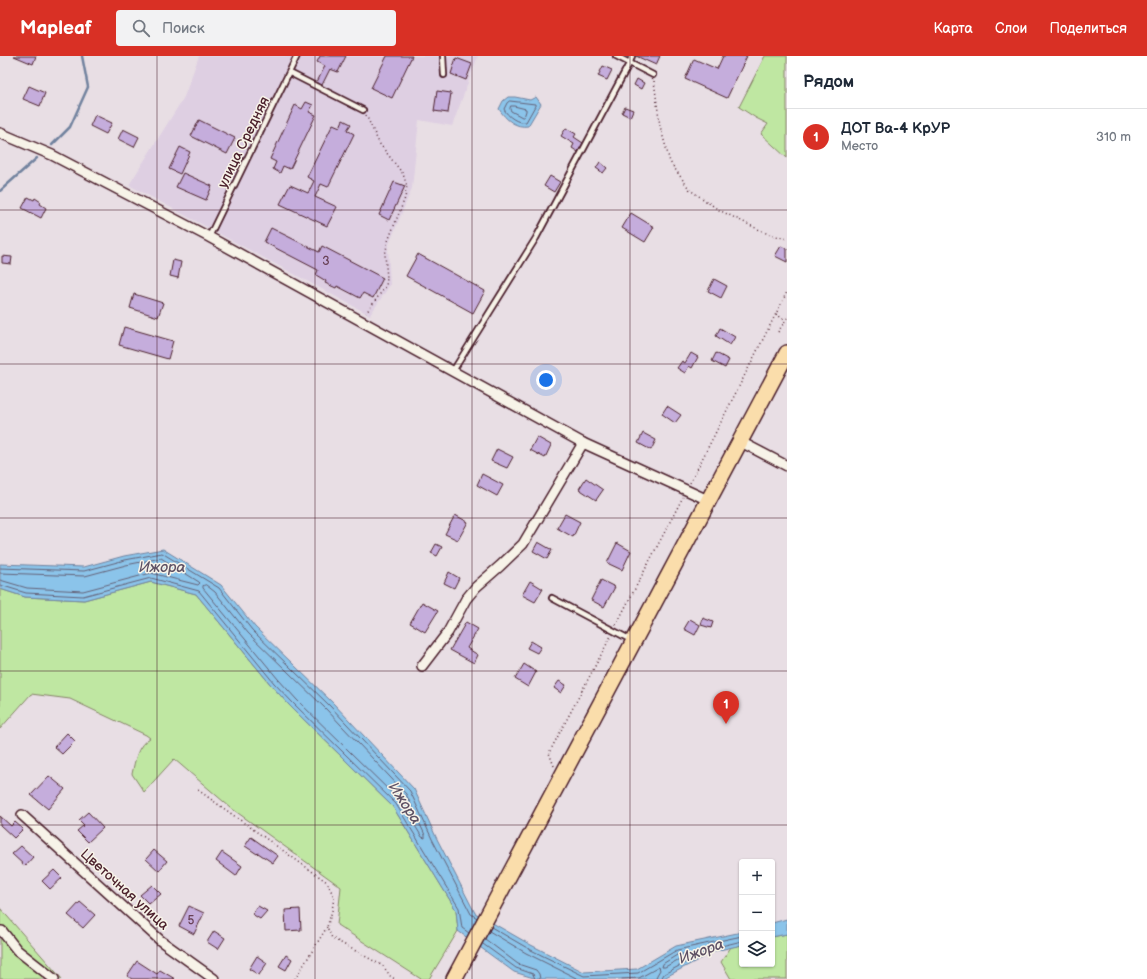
<!DOCTYPE html>
<html lang="ru">
<head>
<meta charset="utf-8">
<style>
  :root { --surface:#fff; --page:#f2f2f3; --text:#1f2937; --muted:#747a83; --line:#e0e1e3; --accent:#d93025 }
  body { margin:0; font-family:"Balsamiq Sans",sans-serif; background:var(--page); color:var(--text) }
  .controls { position:absolute; right:12px; bottom:12px; display:grid; overflow:hidden; border-radius:4px; box-shadow:0 1px 3px #0004 }
  .controls button { width:36px; height:36px; display:grid; place-items:center; padding:0; border:0; border-bottom:1px solid var(--line); background:var(--surface); color:var(--text); font:20px sans-serif }
  .you { position:absolute; left:546px; top:324px; width:14px; height:14px; margin:-10px; border:3px solid #fff; border-radius:50%; background:#1a73e8; box-shadow:0 0 0 6px #1a73e833 }
  .badge { display:grid; place-items:center; width:26px; height:26px; border-radius:50%; background:var(--accent); color:#fff; font-size:13px; font-weight:700 }
  .pin { position:absolute; translate:-50% -33px; filter:drop-shadow(0 1px 2px #0008) }
  .pin::after { content:''; position:absolute; top:21px; width:14px; height:12px; background:inherit; clip-path:polygon(0 0,100% 0,50% 100%) }
  .list { margin:0; padding:0; list-style:none }
  h2 { display:flex; justify-content:space-between; align-items:center; height:52px; margin:0; padding:0 16px; font-size:17px }
  h2 small { font-size:13px; font-weight:400; color:var(--muted) }
  .list li { display:grid; grid-template-columns:26px 1fr auto; gap:12px; align-items:center; box-sizing:border-box; height:56px; padding:0 16px; border-top:1px solid var(--line) }
  .list b { display:block; font-size:15px; white-space:nowrap }
  .list p { margin:0; font-size:13px; white-space:nowrap; color:var(--muted) }
  .list em { font-size:13px; font-style:normal; color:var(--muted) }
  .icon { flex:none; width:22px; height:22px; fill:none; stroke:currentColor; stroke-width:2; stroke-linecap:round; stroke-linejoin:round }
  .map { position:relative; flex:none; width:787px; height:923px; overflow:hidden }
  header { display:flex; align-items:center; gap:24px; box-sizing:border-box; height:56px; padding:0 20px; background:var(--accent); color:#fff }
  header strong { font-size:19px }
  nav { display:flex; gap:22px; margin-inline-start:auto; font-size:14px }
  .search { width:280px; height:36px; background:var(--page); display:flex; align-items:center; gap:10px; box-sizing:border-box; padding:0 14px; border-radius:4px; color:var(--muted); font-size:15px }
  main { display:flex }
  aside { flex:1; background:var(--surface) }
  .map>svg:first-child { display:block }
  .built { fill:#decfe2 }
  .green { fill:#bfe7a2; stroke:#848366 }
  .water { fill:#8bc4ea; stroke:#71829e }
  .lines { fill:none; stroke-linecap:round; stroke-linejoin:round }
  .shore { stroke:#646177; stroke-width:1 }
  .stream { stroke:#71829e; stroke-width:2.5 }
  .building { fill:#c5addc; stroke:#4a1f2b }
  .lane-casing { stroke:#4a1f2b; stroke-width:8 }
  .street-casing { stroke:#4a1f2b; stroke-width:12 }
  .primary-casing { stroke:#4a1f2b; stroke-width:18 }
  .path { stroke:#4a1f2b; stroke-width:1.5; stroke-dasharray:1 3; stroke-linecap:butt }
  .lane { stroke:#f7f3e8; stroke-width:4.5 }
  .street { stroke:#f7f3e8; stroke-width:9 }
  .primary { stroke:#faddab; stroke-width:15 }
  .grid { fill:none; stroke:#4a1f2b; stroke-width:1; stroke-opacity:0.55 }
  .labels { text-anchor:middle; stroke-width:3; stroke-linejoin:round; paint-order:stroke }
  .number-label { font-size:12px; fill:#694257 }
  .street-label { font-size:14px; fill:#4a1f2b; stroke:#f7f3e8 }
  .water-label { font-size:15px; font-style:italic; fill:#5e5164; stroke:#f7f3e8 }
</style>
</head>
<body>
<header>
<strong>Mapleaf</strong>
<div class="search"><svg class="icon" aria-label="search" viewBox="0 0 24 24"><circle cx="10" cy="10" r="6"/><path d="M15 15l6 6"/></svg>Поиск</div>
<nav><a>Карта</a><a>Слои</a><a>Поделиться</a></nav>
</header>
<main>
<div class="map">
<svg width="787" height="923" viewBox="0 0 787 923">
  <rect width="100%" height="100%" fill="#e8dee4"/>
  <filter id="ink" filterUnits="userSpaceOnUse"><feTurbulence type="fractalNoise" baseFrequency=".025" numOctaves="2"/><feDisplacementMap in="SourceGraphic" scale="8" xChannelSelector="R" yChannelSelector="G"/><feConvolveMatrix kernelMatrix="1 2 1 2 8 2 1 2 1" color-interpolation-filters="sRGB"/></filter>
  <g filter="url(#ink)">
    <path class="built" d="M199 0H478L452 70 419 64 412 132 388 191 390 229 370 259 129 129 184 41Z"/>
    <g class="green">
      <path d="M765 0H787V102L761 78 768 68 756 62 739 51Z"/>
      <path d="M151 526 196 538 271 629 290 650 393 751 456 854 458 875 429 923H421L337 869 341 831 231 752 174 703 144 736 132 718C135 705 137 689 150 682L146 679 70 643 31 638 0 673V533L25 541 84 544Z"/>
      <path d="M0 852 62 923H0Z"/>
      <path d="M787 878V923H731L721 906 731 891 742 889V908H772V881Z"/>
    </g>
    <g class="water">
      <path d="M508 41H515L530 44 536 41 541 48 528 70C516 72 506 64 499 53L503 45Z"/>
      <path d="M163 493 221 529 255 571 333 647 414 733 436 781 475 857 531 889 584 916 637 913 676 890 742 876V889L715 895 662 923H537L514 916 458 875 456 854 393 751 290 650 271 629 196 538 151 526 84 544 25 541 0 533V508L84 511 124 500Z"/>
      <path d="M787 863V878L772 881V867Z"/>
    </g>
    <g class="lines">
      <g class="shore">
        <path d="M510 45 535 48V50L526 66C518 68 507 60 504 53L507 47Z"/>
        <path d="M511 50H514L526 53V55L524 61H522L511 55 510 53Z"/>
        <path d="M0 512 84 515 125 504 162 497 219 532 252 574 330 650 410 735 432 783 471 858 477 862"/>
        <path d="M0 517 85 520 126 509 161 502 199 526 200 527 198 529 151 517 83 535 27 532 0 524"/>
        <path d="M0 529 26 537 83 540 151 522 199 535 274 627 293 647 396 748 459 852 462 872 469 877"/>
        <path d="M206 529 215 536 248 577 326 653 406 738 425 779V782L422 781 399 744 297 644 278 623 203 532V530Z"/>
        <path d="M491 871 529 893 584 920 638 917 677 894 742 880"/>
        <path d="M489 875 526 897 578 923"/>
        <path d="M485 883 518 908 536 914 539 918 540 923"/>
        <path d="M483 888 516 912 533 918 535 923"/>
        <path d="M679 898H684L685 900 665 911H662L663 908Z"/>
        <path d="M622 923 639 922 659 911 660 914 657 919 656 923"/>
        <path d="M661 923 664 918 713 892 742 885"/>
      </g>
      <g class="stream">
        <path d="M52 89 70 71 88 31 82 0"/>
        <path d="M0 135 37 102"/>
      </g>
    </g>
    <g class="building">
      <path d="M14 0H36L33 8Z"/>
      <path d="M320 0H346L338 16 330 13 322 29 317 26 325 10 317 6Z"/>
      <path d="M387 0H412L392 42 371 32Z"/>
      <path d="M636 0H660L656 9Z"/>
      <path d="M723 0H747L727 42 685 23 694 3 717 13Z"/>
      <path d="M456 2 472 8 466 24 451 18Z"/>
      <path d="M603 10 612 14 607 24 598 20Z"/>
      <path d="M637 23 644 27 641 33 634 29Z"/>
      <path d="M29 30 45 37 40 50 23 43Z"/>
      <path d="M437 35 451 37 448 57 434 55Z"/>
      <path d="M306 46 313 49 309 56 316 59 290 113 283 110 280 117 273 113 276 106 270 103 295 49 302 53Z"/>
      <path d="M625 51 633 54 630 61 622 57Z"/>
      <path d="M95 59 112 67 106 78 90 70Z"/>
      <path d="M199 64 235 82 227 98 191 80Z"/>
      <path d="M343 64 351 68 347 74 354 78 328 131 321 128 315 141 337 151 327 170 280 148 290 129 308 137 314 125 307 121 333 68 340 71Z"/>
      <path d="M566 72 576 78 574 81 583 87 578 96 572 92 574 88 561 80Z"/>
      <path d="M123 73 139 81 134 91 118 83Z"/>
      <path d="M180 91 190 96 180 118 169 113Z"/>
      <path d="M600 106 607 112 603 117 596 112Z"/>
      <path d="M183 117 212 130 206 144 176 131Z"/>
      <path d="M550 120 560 126 554 136 544 130Z"/>
      <path d="M394 126 405 130 389 164 379 159Z"/>
      <path d="M28 141 34 144 35 142 41 146 40 148 46 152 41 162 22 152Z"/>
      <path d="M631 157 654 171 645 186 622 172Z"/>
      <path d="M271 172 319 196 322 190 383 222 373 242 363 237 360 242 337 230 336 232 325 227 326 225 316 219 318 214 264 186Z"/>
      <path d="M781 190 787 193V206L775 200Z"/>
      <path d="M418 198 485 235 473 257 406 220Z"/>
      <path d="M2 200 12 201 11 208 2 207Z"/>
      <path d="M173 204 181 206 178 222 170 220Z"/>
      <path d="M714 223 727 230 721 242 708 235Z"/>
      <path d="M134 238 163 247 158 261 130 252Z"/>
      <path d="M124 271 173 285 168 303 119 289Z"/>
      <path d="M720 272 735 281 730 289 716 280Z"/>
      <path d="M691 297 698 301 692 312 689 310 685 317 677 312 682 305 685 307Z"/>
      <path d="M716 297 729 304 725 312 712 305Z"/>
      <path d="M667 350 681 359 675 367 662 358Z"/>
      <path d="M643 377 656 384 651 394 638 387Z"/>
      <path d="M537 381 551 389 545 402 530 394Z"/>
      <path d="M497 393 513 401 507 412 491 405Z"/>
      <path d="M482 418 503 429 497 440 477 429Z"/>
      <path d="M586 422 603 434 596 444 579 433Z"/>
      <path d="M565 458 580 466 573 481 557 472Z"/>
      <path d="M455 459 468 466 458 484 445 478Z"/>
      <path d="M538 486 552 494 547 503 533 495Z"/>
      <path d="M617 487 631 495 622 514 607 507Z"/>
      <path d="M436 488 442 491 437 500 431 497Z"/>
      <path d="M449 516 459 522 454 532 444 527Z"/>
      <path d="M601 524 615 531 604 551 591 544Z"/>
      <path d="M530 525 543 533 535 546 522 539Z"/>
      <path d="M422 546 438 555 425 576 410 567Z"/>
      <path d="M703 562 713 566 711 572 701 569Z"/>
      <path d="M690 563 700 569 695 579 684 573Z"/>
      <path d="M466 566 478 573 467 592 478 599 474 607 450 594Z"/>
      <path d="M531 585 541 591 537 597 527 592Z"/>
      <path d="M524 608 536 616 528 631 515 623Z"/>
      <path d="M559 625 566 629 561 637 554 632Z"/>
      <path d="M67 677 75 685 62 698 54 691Z"/>
      <path d="M49 720 65 733 48 753 31 739Z"/>
      <path d="M88 756 103 772 88 786 77 775 84 769 79 764Z"/>
      <path d="M0 760 11 770 15 766 23 773 14 782 0 769Z"/>
      <path d="M251 781 278 800 273 807 258 797 257 798 245 790Z"/>
      <path d="M21 790 33 801 25 810 12 798Z"/>
      <path d="M154 794 167 805 159 815 146 803Z"/>
      <path d="M222 796 242 810 236 820 216 805Z"/>
      <path d="M54 814 62 822 50 833 42 825Z"/>
      <path d="M152 829 161 838 149 848 140 839Z"/>
      <path d="M80 846 95 859 83 872 68 859Z"/>
      <path d="M189 850 204 857 194 878 179 870Z"/>
      <path d="M258 850 267 855 260 863 252 858Z"/>
      <path d="M300 853 301 874 286 875 285 854Z"/>
      <path d="M214 875 225 882 218 893 207 886Z"/>
      <path d="M286 899 292 903 286 914 279 910Z"/>
      <path d="M257 900 267 907 259 919 249 913Z"/>
      <path d="M137 905 157 918 160 914 175 923H132L127 920Z"/>
    </g>
    <g class="lines">
      <defs>
        <g id="lane">
          <path d="M443 0 444 19"/>
          <path d="M616 0 653 19"/>
          <path d="M290 17 363 54"/>
          <path d="M209 181 297 0"/>
          <path d="M453 315 536 182 630 6 632 0"/>
          <path d="M552 542 631 584"/>
        </g>
        <g id="street">
          <path d="M0 77 52 99 209 181 583 387 708 444"/>
          <path d="M741 386 787 410"/>
          <path d="M422 610 448 576 466 543 476 531 500 510 523 488 583 387"/>
          <path d="M22 759 161 885 214 923"/>
          <path d="M0 875H2L17 894 54 923"/>
        </g>
        <path id="primary" d="M454 923 787 297"/>
      </defs>
      <use href="#lane" class="lane-casing"/>
      <use href="#street" class="street-casing"/>
      <use href="#primary" class="primary-casing"/>
      <g class="path">
        <path d="M654 25 660 70 670 106 690 134 719 154 768 178 787 183"/>
        <path d="M366 59 379 87 403 118 407 130 405 142 388 185 385 199 387 222 386 230 366 257"/>
        <path d="M776 258 785 264"/>
        <path d="M778 276 787 262"/>
        <path d="M690 427 787 236"/>
        <path d="M616 569 683 441"/>
        <path d="M554 710 549 697 611 580"/>
        <path d="M198 734 327 826 334 841 332 855 327 871 332 882 383 910 391 921 395 923"/>
        <path d="M295 923 327 871"/>
      </g>
      <use href="#lane" class="lane"/>
      <use href="#street" class="street"/>
      <use href="#primary" class="primary"/>
    </g>
  </g>
  <path class="grid" d="M157 0V923M315 0V923M472 0V923M630 0V923M0 154H787M0 308H787M0 462H787M0 615H787M0 769H787"/>
  <g class="labels">
    <g class="number-label">
      <text x="326" y="209">3</text>
      <text x="191" y="868">5</text>
    </g>
    <g class="street-label">
      <text transform="translate(243 86) rotate(-64)" y="5">улица Средняя</text>
      <text transform="translate(125 833) rotate(42)" y="5">Цветочная улица</text>
    </g>
    <g class="water-label">
      <text x="162" y="516">Ижора</text>
      <text transform="translate(405 747) rotate(57)" y="5">Ижора</text>
      <text transform="translate(701 895) rotate(-20)" y="5">Ижора</text>
    </g>
  </g>
</svg>
<div class="controls">
<button>+</button>
<button>−</button>
<button><svg class="icon" aria-label="layers" viewBox="0 0 24 24"><path d="M12 4l9 5-9 5-9-5zM3 14l9 5 9-5"/></svg></button>
</div>
<div class="you"></div>
<div class="pin badge" style="left:726px;top:668px">1</div>
</div>
<aside>
<h2>Рядом<small></small></h2>
<ul class="list">
<li><span class="badge">1</span><div><b>ДОТ Ва-4 КрУР</b><p>Место</p></div><em>310 m</em></li>
</ul>
</aside>
</main>
</body>
</html>
